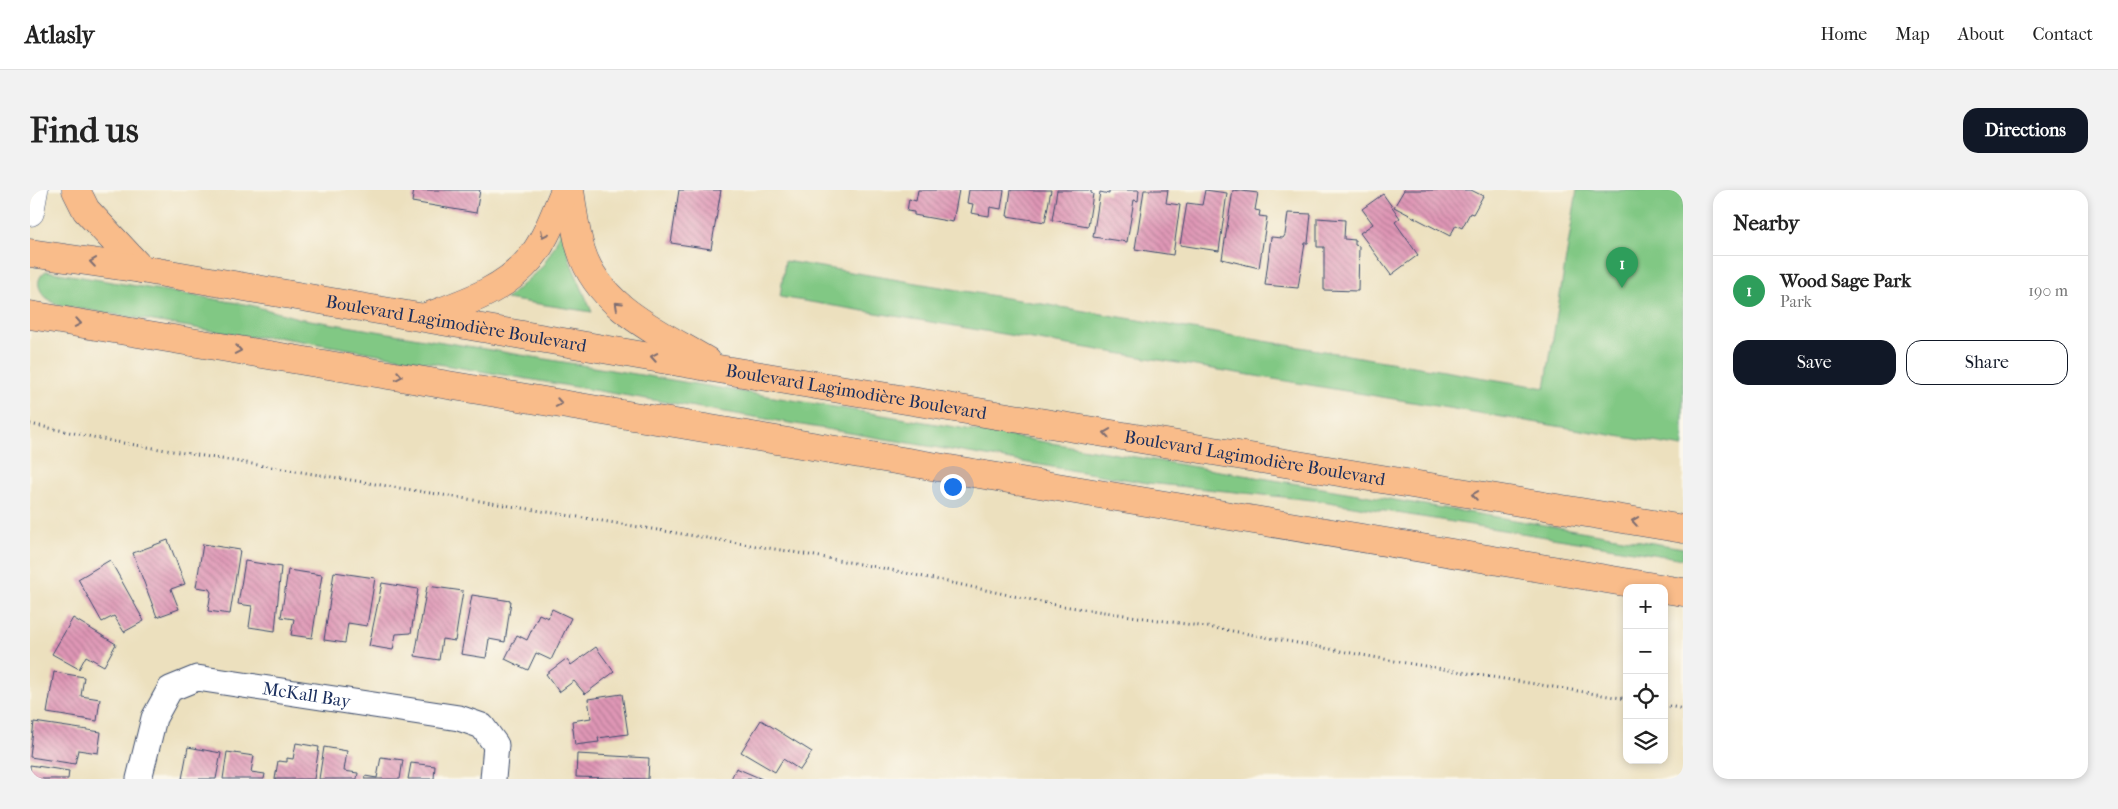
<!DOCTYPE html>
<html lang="en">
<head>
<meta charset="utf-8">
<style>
  :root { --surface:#fff; --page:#f2f2f2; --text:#222; --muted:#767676; --line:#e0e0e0; --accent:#111827 }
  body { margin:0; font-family:"IM FELL French Canon",serif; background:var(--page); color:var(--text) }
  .controls { position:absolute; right:15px; bottom:15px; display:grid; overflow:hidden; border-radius:10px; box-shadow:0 2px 8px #0003 }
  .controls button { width:45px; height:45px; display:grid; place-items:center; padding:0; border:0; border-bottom:1px solid var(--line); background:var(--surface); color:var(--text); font:25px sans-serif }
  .you { position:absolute; left:922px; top:296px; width:18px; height:18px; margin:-12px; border:4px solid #fff; border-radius:50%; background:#1a73e8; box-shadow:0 0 0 8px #1a73e833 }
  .badge { display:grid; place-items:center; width:32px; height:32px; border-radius:50%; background:var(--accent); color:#fff; font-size:16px; font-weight:700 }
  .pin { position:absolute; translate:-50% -41px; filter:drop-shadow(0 1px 2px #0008) }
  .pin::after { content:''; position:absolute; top:26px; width:18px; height:15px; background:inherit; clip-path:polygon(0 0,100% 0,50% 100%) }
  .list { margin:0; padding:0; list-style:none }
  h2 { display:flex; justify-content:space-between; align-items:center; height:65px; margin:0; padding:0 20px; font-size:21px }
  h2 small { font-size:16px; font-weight:400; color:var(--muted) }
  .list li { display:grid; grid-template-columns:32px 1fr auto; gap:15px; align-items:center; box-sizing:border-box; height:70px; padding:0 20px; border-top:1px solid var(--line) }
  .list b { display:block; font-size:19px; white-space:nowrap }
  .list p { margin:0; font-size:16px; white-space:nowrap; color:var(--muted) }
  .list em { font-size:16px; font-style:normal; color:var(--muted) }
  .actions { display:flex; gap:10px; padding:15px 20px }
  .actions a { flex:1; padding:11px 0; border:1px solid var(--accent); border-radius:15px; text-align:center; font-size:18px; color:var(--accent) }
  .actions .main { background:var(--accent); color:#fff }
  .icon { flex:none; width:28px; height:28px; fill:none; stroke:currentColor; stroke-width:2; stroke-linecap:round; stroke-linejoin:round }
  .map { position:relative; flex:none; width:1653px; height:589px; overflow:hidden; border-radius:15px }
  header { display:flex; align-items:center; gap:30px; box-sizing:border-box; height:70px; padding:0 25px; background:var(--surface); border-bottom:1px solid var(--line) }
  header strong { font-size:24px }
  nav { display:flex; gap:28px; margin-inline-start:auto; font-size:18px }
  .intro { display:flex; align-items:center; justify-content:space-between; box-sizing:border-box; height:120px; padding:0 30px }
  h1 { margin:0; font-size:35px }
  .button { padding:12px 22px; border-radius:15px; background:var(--accent); color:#fff; font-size:18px; font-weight:700 }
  main { display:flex; gap:30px; padding:0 30px }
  aside { flex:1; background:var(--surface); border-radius:15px; box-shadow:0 2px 8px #0003 }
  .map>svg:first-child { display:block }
  .green { fill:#81c884; stroke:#4e7c71 }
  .building { fill:url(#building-back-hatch) }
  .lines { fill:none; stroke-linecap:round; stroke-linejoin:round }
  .minor-casing { stroke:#3a4a6c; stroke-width:27 }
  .tertiary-casing { stroke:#3a4a6c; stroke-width:29 }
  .primary-casing { stroke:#3a4a6c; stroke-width:29 }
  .path { stroke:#3a4a6c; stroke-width:3; stroke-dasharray:1 4; stroke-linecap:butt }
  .minor { stroke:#fff; stroke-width:25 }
  .tertiary { stroke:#fff; stroke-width:28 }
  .primary { stroke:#f9bc8a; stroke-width:28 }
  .oneway { stroke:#7f6e72 }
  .labels { text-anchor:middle; stroke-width:4; stroke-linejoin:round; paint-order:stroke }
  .street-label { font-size:18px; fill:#1b2f5e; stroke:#fbf7ec }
</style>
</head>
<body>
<header>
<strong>Atlasly</strong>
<nav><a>Home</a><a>Map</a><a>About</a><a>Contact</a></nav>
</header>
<div class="intro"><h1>Find us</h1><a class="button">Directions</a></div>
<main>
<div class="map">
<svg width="1653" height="589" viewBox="0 0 1653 589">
  <defs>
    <pattern id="building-back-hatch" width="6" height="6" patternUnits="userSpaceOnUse" patternTransform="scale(1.25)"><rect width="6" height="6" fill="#df96b5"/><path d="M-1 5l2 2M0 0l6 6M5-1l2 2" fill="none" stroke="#b47b96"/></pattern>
  </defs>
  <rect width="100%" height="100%" fill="#fbf7ec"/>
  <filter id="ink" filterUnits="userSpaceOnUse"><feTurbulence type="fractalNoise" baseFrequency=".02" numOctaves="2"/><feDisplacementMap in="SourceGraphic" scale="10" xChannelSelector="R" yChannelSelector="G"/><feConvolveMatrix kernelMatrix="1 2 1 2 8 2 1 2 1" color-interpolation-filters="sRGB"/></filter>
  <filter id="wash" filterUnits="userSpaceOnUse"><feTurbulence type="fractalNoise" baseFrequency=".0096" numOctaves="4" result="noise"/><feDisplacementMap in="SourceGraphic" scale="20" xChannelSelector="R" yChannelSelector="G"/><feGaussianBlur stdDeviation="1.12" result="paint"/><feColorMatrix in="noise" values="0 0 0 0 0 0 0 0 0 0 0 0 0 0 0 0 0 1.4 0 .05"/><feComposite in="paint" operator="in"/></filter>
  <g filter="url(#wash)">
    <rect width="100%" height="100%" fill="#ece0be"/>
    <g class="green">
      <path d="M1547 0H1653V257L750 107 755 71 1515 198Z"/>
      <path d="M532 35 540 71 562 122 476 109 512 77 525 55Z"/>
      <path d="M16 81 220 115 268 128 1653 358V369L1292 311 1118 293 247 147H219L28 115C13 109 0 92 16 81Z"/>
    </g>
    <g id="blocks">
      <g class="building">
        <path d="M384 0H450L446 23 382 12Z"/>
        <path d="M649 0H691L681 59 641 53Z"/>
        <path d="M888 0H929L923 32 884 25V22L877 21 879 9 886 11Z"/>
        <path d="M939 0H974L971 19 960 17 959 26 941 23 943 14 937 13Z"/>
        <path d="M981 0H1021L1015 32 977 26Z"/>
        <path d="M1027 0H1061V3L1063 4 1058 36 1022 30Z"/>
        <path d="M1079 0H1109L1108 11 1104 10 1097 52 1063 47 1070 2 1079 4Z"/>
        <path d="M1114 0H1138L1136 13 1150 15 1143 65 1105 59Z"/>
        <path d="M1175 0 1197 3 1189 61 1150 55 1157 13 1172 15Z"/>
        <path d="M1203 0 1228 3 1225 20 1230 21 1229 26 1237 27 1229 78 1192 69Z"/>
        <path d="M1374 0H1441L1453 6 1443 24 1440 23 1432 38 1426 35 1420 46 1364 17Z"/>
        <path d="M1353 4 1370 28 1365 32 1388 65 1361 85 1330 43 1343 34 1332 19Z"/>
        <path d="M1258 23 1281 24 1278 53H1275L1268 98 1235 95 1241 47 1253 48 1255 45Z"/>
        <path d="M1287 28 1315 30 1314 49 1325 50V55L1329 56 1328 101 1294 100V57H1287Z"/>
        <path d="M138 350 155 394 141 399 149 419 127 427 103 363Z"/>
        <path d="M173 354 210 360 200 424 178 421 181 402 179 399 166 397Z"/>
        <path d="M80 370 114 431 94 442 84 426 72 432 48 389Z"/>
        <path d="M215 371 251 377 245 441 219 437 222 416 208 414Z"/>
        <path d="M258 380 292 385 282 448 261 445 264 429 251 427Z"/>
        <path d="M304 382 345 388 337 436 318 433 315 453 294 450Z"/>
        <path d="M352 393 388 399 381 443 366 444 363 460 339 456Z"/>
        <path d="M397 396 433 401 425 451 412 449 409 470 385 466Z"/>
        <path d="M442 405 481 411 475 452 459 449 456 468 431 464Z"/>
        <path d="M522 419 541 428 521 470 506 463 498 480 475 469 487 445 497 450 509 424 518 428Z"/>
        <path d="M43 428 86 454 74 476 56 466 49 479 22 464Z"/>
        <path d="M566 457 584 482 555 504 544 491 529 502 516 484 536 469 541 475Z"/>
        <path d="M24 482 54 487 51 506 70 509 67 531 17 523Z"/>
        <path d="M592 504 598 544 568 548 569 552 545 555 542 531 561 528 558 509Z"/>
        <path d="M731 530 782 562 770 580 753 569 745 582 711 562Z"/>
        <path d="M4 532 71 542 68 563 48 560 45 574 0 567Z"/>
        <path d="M266 553 289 557 284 589H245L248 571 257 572V568L263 569Z"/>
        <path d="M158 557 191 563 186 589H152Z"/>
        <path d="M294 557 317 561 314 581 328 583 327 589H289Z"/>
        <path d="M197 562 224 566 221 582 235 584 234 589H193Z"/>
        <path d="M547 564 619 568 618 589 546 587Z"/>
        <path d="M351 567 373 570 370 589H334L335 586 347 588Z"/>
        <path d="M381 573 405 576 404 589H378Z"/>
        <path d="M0 575 39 581 38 589H0Z"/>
        <path d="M706 578 732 589H701Z"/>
      </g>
    </g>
  </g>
  <g filter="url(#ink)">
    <use href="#blocks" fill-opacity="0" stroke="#3a4a6c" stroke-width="1"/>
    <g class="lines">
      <defs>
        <g id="minor">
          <path id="s1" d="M109 589 124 528 140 499 167 488 429 528 452 536 466 555 463 589"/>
        </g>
        <path id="tertiary" d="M0 22 4 0"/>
        <g id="primary">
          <path d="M46 0 56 20 111 79"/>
          <path d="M540 0C543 20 545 41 551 60 568 117 630 143 677 171"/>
          <path id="s2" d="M0 63 111 79 689 179 1653 339"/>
          <path d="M0 125 1630 398"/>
          <path d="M396 127C433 113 473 101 500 69 516 50 525 22 535 0"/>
          <path d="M1634 399 1653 402"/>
        </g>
      </defs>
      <use href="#minor" class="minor-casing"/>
      <use href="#tertiary" class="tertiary-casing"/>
      <use href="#primary" class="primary-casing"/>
      <g class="path">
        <path d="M0 234 87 252 757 361 852 378 1026 415 1197 440 1370 472 1597 509"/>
        <path d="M1634 515 1653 519"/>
      </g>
      <use href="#minor" class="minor"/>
      <use href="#tertiary" class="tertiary"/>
      <use href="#primary" class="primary"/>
    </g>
    <defs><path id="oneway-chevron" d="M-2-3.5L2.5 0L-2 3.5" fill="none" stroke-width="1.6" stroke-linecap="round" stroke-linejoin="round" transform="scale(1.25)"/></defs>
    <g class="oneway">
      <use href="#oneway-chevron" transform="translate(514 44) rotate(116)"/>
      <use href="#oneway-chevron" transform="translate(63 72) rotate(-172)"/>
      <use href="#oneway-chevron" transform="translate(588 115) rotate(-137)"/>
      <use href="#oneway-chevron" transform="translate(48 133) rotate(10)"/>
      <use href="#oneway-chevron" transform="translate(208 160) rotate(10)"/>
      <use href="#oneway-chevron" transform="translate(624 167) rotate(-170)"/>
      <use href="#oneway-chevron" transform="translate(369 186) rotate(10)"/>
      <use href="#oneway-chevron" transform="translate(529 213) rotate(10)"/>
      <use href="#oneway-chevron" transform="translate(1077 243) rotate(-171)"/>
      <use href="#oneway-chevron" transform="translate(1445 305) rotate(-171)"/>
      <use href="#oneway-chevron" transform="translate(1605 331) rotate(-171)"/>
    </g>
  </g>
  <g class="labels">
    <g class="street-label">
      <text dy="6" stroke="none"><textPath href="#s2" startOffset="432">Boulevard Lagimodière Boulevard</textPath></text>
      <text dy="6" stroke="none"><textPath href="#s2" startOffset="838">Boulevard Lagimodière Boulevard</textPath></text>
      <text dy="6" stroke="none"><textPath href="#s2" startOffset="1242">Boulevard Lagimodière Boulevard</textPath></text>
      <text dy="6" stroke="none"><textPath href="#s1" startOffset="236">McKall Bay</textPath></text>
    </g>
  </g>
</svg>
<div class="controls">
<button>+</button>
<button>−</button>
<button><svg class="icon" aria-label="locate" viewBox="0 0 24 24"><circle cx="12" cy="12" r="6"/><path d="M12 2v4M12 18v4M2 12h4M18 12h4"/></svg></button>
<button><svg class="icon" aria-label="layers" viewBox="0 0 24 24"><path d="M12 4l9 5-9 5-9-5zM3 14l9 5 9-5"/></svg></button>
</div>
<div class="you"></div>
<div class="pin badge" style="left:1592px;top:98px;background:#2e9e5b">1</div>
</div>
<aside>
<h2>Nearby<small></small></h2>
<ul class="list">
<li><span class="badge" style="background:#2e9e5b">1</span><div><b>Wood Sage Park</b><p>Park</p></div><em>190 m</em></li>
</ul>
<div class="actions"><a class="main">Save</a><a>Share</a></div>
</aside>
</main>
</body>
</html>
